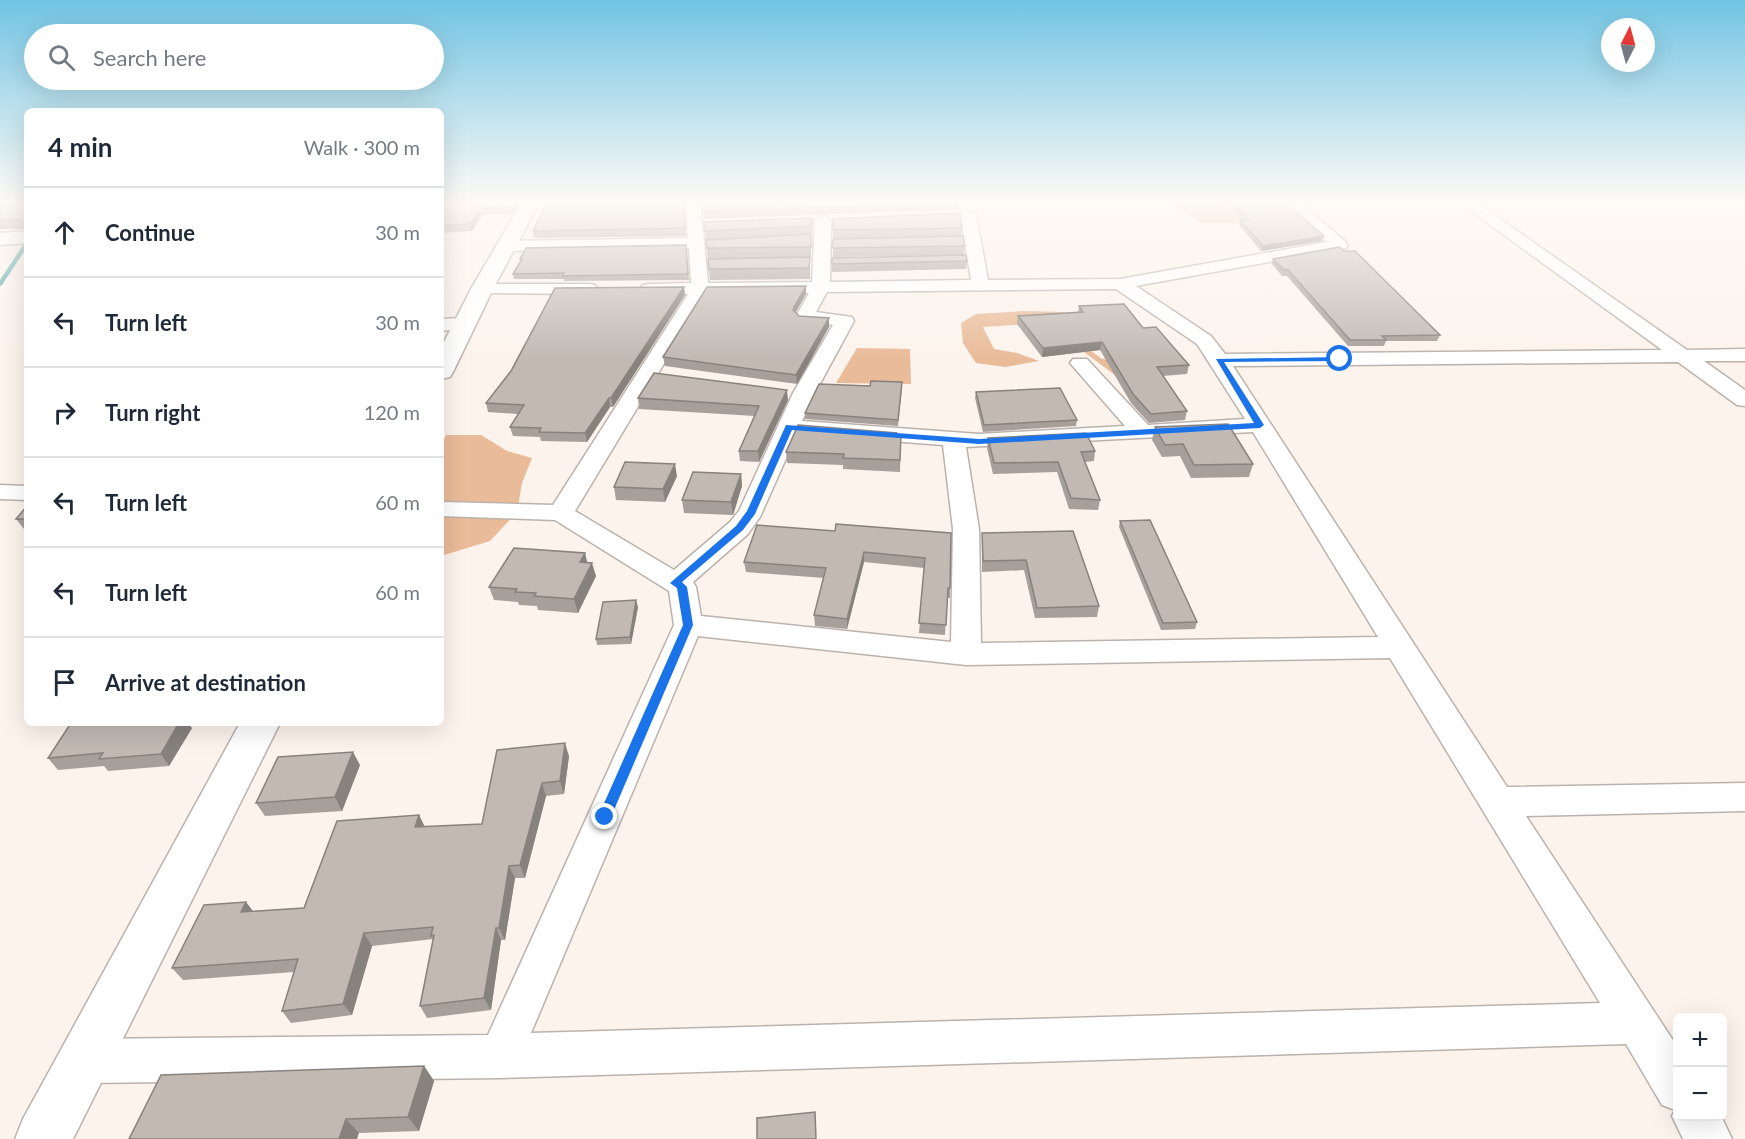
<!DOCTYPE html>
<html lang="en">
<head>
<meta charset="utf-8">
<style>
  :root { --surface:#fff; --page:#f6f6f7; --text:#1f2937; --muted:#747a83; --line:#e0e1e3 }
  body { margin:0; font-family:Lato,sans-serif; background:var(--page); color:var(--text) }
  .controls { position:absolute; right:18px; bottom:18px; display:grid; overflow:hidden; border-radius:9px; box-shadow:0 6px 24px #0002 }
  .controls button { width:54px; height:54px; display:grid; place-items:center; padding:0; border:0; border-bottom:2px solid var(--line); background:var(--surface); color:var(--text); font:30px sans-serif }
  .compass { position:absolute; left:1601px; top:18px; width:54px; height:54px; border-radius:50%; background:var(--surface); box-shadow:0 6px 24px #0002; rotate:6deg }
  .stop { position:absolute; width:18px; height:18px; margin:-14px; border:4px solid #1a73e8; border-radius:50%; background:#fff }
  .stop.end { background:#1a73e8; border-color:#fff; box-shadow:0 2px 6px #0008 }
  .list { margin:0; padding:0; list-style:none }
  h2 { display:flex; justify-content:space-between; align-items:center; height:78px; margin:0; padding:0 24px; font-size:26px }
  h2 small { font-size:20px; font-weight:400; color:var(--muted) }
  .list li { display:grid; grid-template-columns:39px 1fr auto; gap:18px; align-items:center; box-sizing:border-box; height:90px; padding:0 24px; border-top:2px solid var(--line) }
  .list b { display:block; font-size:22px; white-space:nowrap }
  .list em { font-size:20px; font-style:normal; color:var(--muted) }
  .icon { flex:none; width:33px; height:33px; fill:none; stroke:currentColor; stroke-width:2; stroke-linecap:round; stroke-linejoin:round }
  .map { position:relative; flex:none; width:1745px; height:1139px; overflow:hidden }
  .search { position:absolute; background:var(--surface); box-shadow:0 6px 24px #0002; left:24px; top:24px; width:420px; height:66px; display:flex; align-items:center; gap:15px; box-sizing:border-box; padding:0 21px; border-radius:33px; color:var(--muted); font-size:22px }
  .panel { position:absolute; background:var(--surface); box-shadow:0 6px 24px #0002; left:24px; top:108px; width:420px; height:618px; border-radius:9px }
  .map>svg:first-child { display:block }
  .green { fill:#e9bb99 }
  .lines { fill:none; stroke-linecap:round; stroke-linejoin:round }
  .stream { fill:#4da3a3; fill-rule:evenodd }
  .lane-casing { stroke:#bbb2ac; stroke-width:2 }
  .street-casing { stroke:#bbb2ac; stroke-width:3 }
  .secondary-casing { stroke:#bbb2ac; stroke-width:3 }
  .lane { fill:#fff; fill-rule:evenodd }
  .street { fill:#fff; fill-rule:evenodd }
  .secondary { fill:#fff; fill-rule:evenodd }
  .wall { fill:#a79f9a }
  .shaded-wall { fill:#88827d }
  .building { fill:#c2b9b3; stroke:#88827d; stroke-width:1.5 }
  .route { fill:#1a73e8 }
</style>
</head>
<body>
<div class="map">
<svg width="1745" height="1139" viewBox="0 0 1745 1139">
  <rect width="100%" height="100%" fill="#fcf3ec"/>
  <g class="green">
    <path d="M1166 200H1271L1259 204 1224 205 1236 214 1279 223H1202Z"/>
    <path d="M1025 311 1063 312 1077 327 1083 345 1102 359 1143 361 1119 378 1045 323 983 327 994 349 1017 353 1039 361 1005 367 976 363 963 343 961 323 976 314Z"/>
    <path d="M857 348 910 349 911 384 836 383Z"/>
    <path d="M446 435H481L507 451 532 458 522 483 517 512 490 541 441 556V446Z"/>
  </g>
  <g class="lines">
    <path class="stream" d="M27 241V247L2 285 0 286V280L25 242Z"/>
    <defs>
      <path id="lane" d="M753 200H761L762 223 758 225 754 223Z"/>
      <g id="street">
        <path d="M686 200H700L708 283 812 282 815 220 823 215 831 220 830 282 971 280 961 219 924 221 916 216C924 209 968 207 976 214L988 280 1120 279 1327 242 1281 200H1297L1346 242 1348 245 1346 248 1136 286 1211 336 1225 354 1662 350 1456 200H1473L1687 350 1745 349V361H1704L1745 390V406L1737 405 1678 362 1233 366 1507 787 1745 783V811L1526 816 1678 1048V1116H1721L1732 1139H1683L1672 1116 1675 1110 1662 1105 1626 1044 500 1078 84 1083 69 1076 62 1061 69 1046 84 1039 488 1035 674 625 669 591 555 520 441 516V502L553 505 688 294H649L643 293 640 289 643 285 649 284 691 283 689 248 507 251 499 246 507 241 688 238ZM1116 289 1197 344 1245 419 1148 425 1087 359H1073L1070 363 1125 426 979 434 802 421 815 393 854 321 852 317 816 312 827 292ZM809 293 796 316 798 320 833 325 793 393 739 511 730 522 674 570 575 511 706 294ZM1253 432 1378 637 981 643 979 529 966 447ZM797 434 943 445 953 529 951 642 701 616 696 587 693 582 748 534 760 517ZM698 636 966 665 1390 658 1600 1003 531 1033Z"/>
        <path d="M482 284H589L595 285 598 289 595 293 589 294 476 293 473 289 476 285Z"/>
        <path d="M465 318 472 320 474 324 472 328 441 331V319Z"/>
        <path d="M0 485 27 486V500L0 499Z"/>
      </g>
      <g id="secondary">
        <path d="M441 200H488L479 205 441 208Z"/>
        <path d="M523 200H541L493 289 453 372 450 377 441 379V348L471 289Z"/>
        <path d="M27 231V243L0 245V233Z"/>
        <path d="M240 723H280L73 1139H15L23 1119Z"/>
      </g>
    </defs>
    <use href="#lane" class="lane-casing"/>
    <use href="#street" class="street-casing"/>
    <use href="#secondary" class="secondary-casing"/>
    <use href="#lane" class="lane"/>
    <use href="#street" class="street"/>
    <use href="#secondary" class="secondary"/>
  </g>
  <g class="wall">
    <rect x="0" y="200" width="27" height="29"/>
    <path d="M521 200 512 214 482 215 472 231 441 233V204Z"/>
    <path d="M548 200H684L686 236 534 238 533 231Z"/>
    <path d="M701 200H809L703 205Z"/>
    <path d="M1228 200 1322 241 1261 251 1239 225 1240 220H1242L1226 205Z"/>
    <path d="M958 202V209L704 219 703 206Z"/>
    <path d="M812 218 813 227 812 235H811V257H810V279L710 280 704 222Z"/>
    <path d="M833 219 962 228 961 236 833 239Z"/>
    <path d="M833 239 965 246 964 255 833 257Z"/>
    <path d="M686 245 689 280 564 281V279H514L513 274 521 261 520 259Z"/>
    <path d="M832 258 967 261 966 269 832 272Z"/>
    <path d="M1273 259 1440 335 1437 341H1386L1384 346H1348L1287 276H1282L1272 264Z"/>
    <path d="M806 286V294L795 313 799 316 829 327 797 384 665 366 663 357Z"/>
    <path d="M684 287 685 295 613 407H610L587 442 541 441 540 437 513 436 510 427 518 414 488 412 486 403Z"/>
    <path d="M1079 306 1143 328 1189 365 1187 374 1163 376 1187 411 1185 420 1149 423 1131 403 1100 350 1042 357 1017 324 1018 316 1078 312Z"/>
    <path d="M902 388 898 426 805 419V413Z"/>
    <path d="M976 392 1077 420 1076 426 983 432 975 398Z"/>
    <path d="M638 398 788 400 759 462 740 461 739 451 755 416 639 409Z"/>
    <path d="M1155 427 1253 464 1249 477 1191 478 1180 456 1162 457 1152 440Z"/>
    <path d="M897 435H901L900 472 843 469V465L787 463 786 452Z"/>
    <path d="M988 438 1095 451 1094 461 1085 462 1100 500 1098 510 1069 509 1057 472 993 474 987 448Z"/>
    <path d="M741 474 742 486 733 515 684 513 682 500Z"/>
    <path d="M677 476 665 502 616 500 614 487Z"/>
    <path d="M27 506V530L24 529 16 519Z"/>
    <path d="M1120 521 1197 622 1195 629 1161 630 1119 527Z"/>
    <path d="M835 531 951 533 950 588V598H947L945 635 919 633 924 568 864 562 847 629 815 626 814 615 824 578 746 572 744 562Z"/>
    <path d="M982 533 1099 606 1097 617 1035 618 1024 570 982 572Z"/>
    <path d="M585 553 587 563 596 576 578 613 538 610 537 606 519 605 518 602 494 600 489 587Z"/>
    <path d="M638 607 631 644 597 645 596 639Z"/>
    <path d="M71 723H191L190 726 192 728 169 766 108 771 104 766 58 770 48 758Z"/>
    <path d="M569 756 564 794 546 796 525 878H515L505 940H501L491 1010 427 1018 420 1006 433 939 372 946 352 1015 291 1023 282 1011 294 972 183 980 172 968 253 912 304 908 419 815 425 827 482 824Z"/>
    <path d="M360 765 342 811 265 816 256 803Z"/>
    <path d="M424 1066 434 1081 419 1131 359 1133 129 1139Z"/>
  </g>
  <g class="shaded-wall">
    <path d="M515 200H521L512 214 511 207Z"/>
    <path d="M481 209 482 215 472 231 470 224Z"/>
    <path d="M1324 236 1322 241 1261 251 1263 246Z"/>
    <path d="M806 286V294L794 315 793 310 794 307Z"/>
    <path d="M684 287 685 295 613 407 611 398Z"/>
    <path d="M829 318V327L797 384 796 375Z"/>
    <path d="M1102 342 1100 350 1042 357 1043 348Z"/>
    <path d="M787 390 788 400 759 462 758 451Z"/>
    <path d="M609 398 610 407 587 442 585 433Z"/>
    <path d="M675 464 677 476 665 502 663 489Z"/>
    <path d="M741 474 742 486 733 515 731 502Z"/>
    <path d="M864 552V562L847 629V619Z"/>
    <path d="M585 553 588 566 580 562Z"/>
    <path d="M592 563 596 576 578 613 574 599Z"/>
    <path d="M636 600 638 607 631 644 630 637Z"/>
    <path d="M179 723H191L190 726 192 728 169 766 161 754Z"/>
    <path d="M565 743 569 756 564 794 560 781Z"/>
    <path d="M353 752 360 765 342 811 335 797Z"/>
    <path d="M542 783 546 796 525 878 520 865Z"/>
    <path d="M419 815 425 828 415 827Z"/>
    <path d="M509 866 515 878 505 940 499 928Z"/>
    <path d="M246 902 256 915 241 912Z"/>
    <path d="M496 928 501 940 491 1010 484 998Z"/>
    <path d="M364 933 372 946 352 1015 343 1004Z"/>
    <path d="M424 1066 434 1081 419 1131 408 1117Z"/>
    <path d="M346 1119 359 1133 357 1139H339Z"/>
  </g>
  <g class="building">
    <path d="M0 200H27V223H24L22 220H0Z"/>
    <path d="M478 200H515L511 207 481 209 470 224 441 226V204Z"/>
    <path d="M548 200H683L685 228 533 231Z"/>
    <path d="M824 200H958V202L703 211V206Z"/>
    <path d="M1228 200H1283L1324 236 1263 246 1240 220H1249Z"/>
    <path d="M960 213 962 228 833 230V219Z"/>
    <path d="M812 218V226L705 231 704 222Z"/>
    <path d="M811 234V247L707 248 706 240Z"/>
    <path d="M963 236 965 246 832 248 833 239Z"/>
    <path d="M686 245 688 274 563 276 564 273 513 274 522 259H520L526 248Z"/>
    <path d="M1339 247 1344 251H1355L1440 335 1382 336 1386 340H1350L1288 270H1284L1273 259Z"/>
    <path d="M966 255 967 261 832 264V258Z"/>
    <path d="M810 257 809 268 709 269 708 259Z"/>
    <path d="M806 286 794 307 793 310 799 316 829 318 796 375 663 357 707 287Z"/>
    <path d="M684 287 611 398H609L585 433 539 432 541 428 510 427 524 405 486 403 511 371 555 288Z"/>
    <path d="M1124 304 1143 328 1156 327 1189 365 1157 367 1187 411 1151 414 1133 394 1102 342 1043 348 1018 316 1083 312 1079 306Z"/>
    <path d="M654 373 787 390 758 451H739L759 406 638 398Z"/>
    <path d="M871 381 902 382 898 420 805 413 819 384 870 386Z"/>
    <path d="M1060 388 1077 420 984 425 976 392Z"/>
    <path d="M1228 424 1253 464 1194 465 1183 444 1165 445 1155 427Z"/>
    <path d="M798 425 897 433V435H901L900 460 843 458 844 454 786 452Z"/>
    <path d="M1086 433 1095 451 1081 452 1100 500 1071 498 1058 462 994 463 988 438Z"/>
    <path d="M625 462 675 464 663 489 614 487Z"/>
    <path d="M693 472 741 474 731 502 682 500Z"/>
    <path d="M27 506V519H16Z"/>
    <path d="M1150 520 1197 622 1163 623 1120 521Z"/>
    <path d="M836 524 951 533 950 588H948L946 625 919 623 925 558 864 552 847 619 814 615 826 568 744 562 757 525 835 531Z"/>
    <path d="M1073 531 1099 606 1037 608 1026 560 983 561 982 533Z"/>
    <path d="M514 548 585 553 580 562 592 563 574 599 534 596 536 593 515 592 517 589 489 587Z"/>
    <path d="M636 600 630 637 596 639 603 602Z"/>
    <path d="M71 723H179L161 754 99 759 103 753 48 758Z"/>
    <path d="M565 743 560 781 542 783 520 865 509 866 499 928H496L484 998 420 1006 434 935 431 936 433 927 364 933 343 1004 282 1011 298 959 172 968 204 905 246 902 241 912 304 908 337 821 419 815 415 827 482 824 497 750Z"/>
    <path d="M353 752 335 797 256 803 278 757Z"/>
    <path d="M424 1066 408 1117 346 1119 339 1139H129L161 1075Z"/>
    <path d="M815 1112 816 1139H757V1118Z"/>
  </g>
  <linearGradient id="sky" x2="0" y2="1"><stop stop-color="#71c4e3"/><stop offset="0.56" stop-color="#fefaf6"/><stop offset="1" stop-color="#fefaf6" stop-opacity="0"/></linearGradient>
  <rect width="1745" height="360" fill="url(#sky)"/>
  <path class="route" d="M1340 357 1342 361 1224 362 1264 425 1260 428 979 444 792 430 755 514 743 530 682 582 687 587 693 625 611 817 609 821H600L598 817 683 625 677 588 670 583 736 526 747 511 786 425 979 439 1254 423 1216 359Z"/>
</svg>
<div class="controls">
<button>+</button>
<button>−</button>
</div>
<svg class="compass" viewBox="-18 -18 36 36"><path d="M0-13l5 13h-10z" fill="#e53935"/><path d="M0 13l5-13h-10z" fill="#747a83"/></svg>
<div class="stop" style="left:1340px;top:359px"></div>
<div class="stop end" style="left:605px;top:817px"></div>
<div class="search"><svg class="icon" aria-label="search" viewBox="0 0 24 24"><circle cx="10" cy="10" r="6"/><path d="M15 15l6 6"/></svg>Search here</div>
<section class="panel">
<h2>4 min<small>Walk · 300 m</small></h2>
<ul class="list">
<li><svg class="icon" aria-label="ahead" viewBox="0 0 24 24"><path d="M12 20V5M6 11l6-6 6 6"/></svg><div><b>Continue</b></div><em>30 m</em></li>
<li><svg class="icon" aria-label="left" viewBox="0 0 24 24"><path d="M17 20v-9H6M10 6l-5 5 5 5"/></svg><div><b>Turn left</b></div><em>30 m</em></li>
<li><svg class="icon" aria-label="right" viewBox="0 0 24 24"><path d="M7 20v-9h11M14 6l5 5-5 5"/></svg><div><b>Turn right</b></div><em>120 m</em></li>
<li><svg class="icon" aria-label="left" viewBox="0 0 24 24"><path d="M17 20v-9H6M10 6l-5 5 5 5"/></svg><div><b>Turn left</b></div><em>60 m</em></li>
<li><svg class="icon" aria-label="left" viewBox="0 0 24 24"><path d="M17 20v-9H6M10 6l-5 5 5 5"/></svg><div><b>Turn left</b></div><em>60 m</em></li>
<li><svg class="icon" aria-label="arrive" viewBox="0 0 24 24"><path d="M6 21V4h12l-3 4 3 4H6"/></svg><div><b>Arrive at destination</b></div></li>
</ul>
</section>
</div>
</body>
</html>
